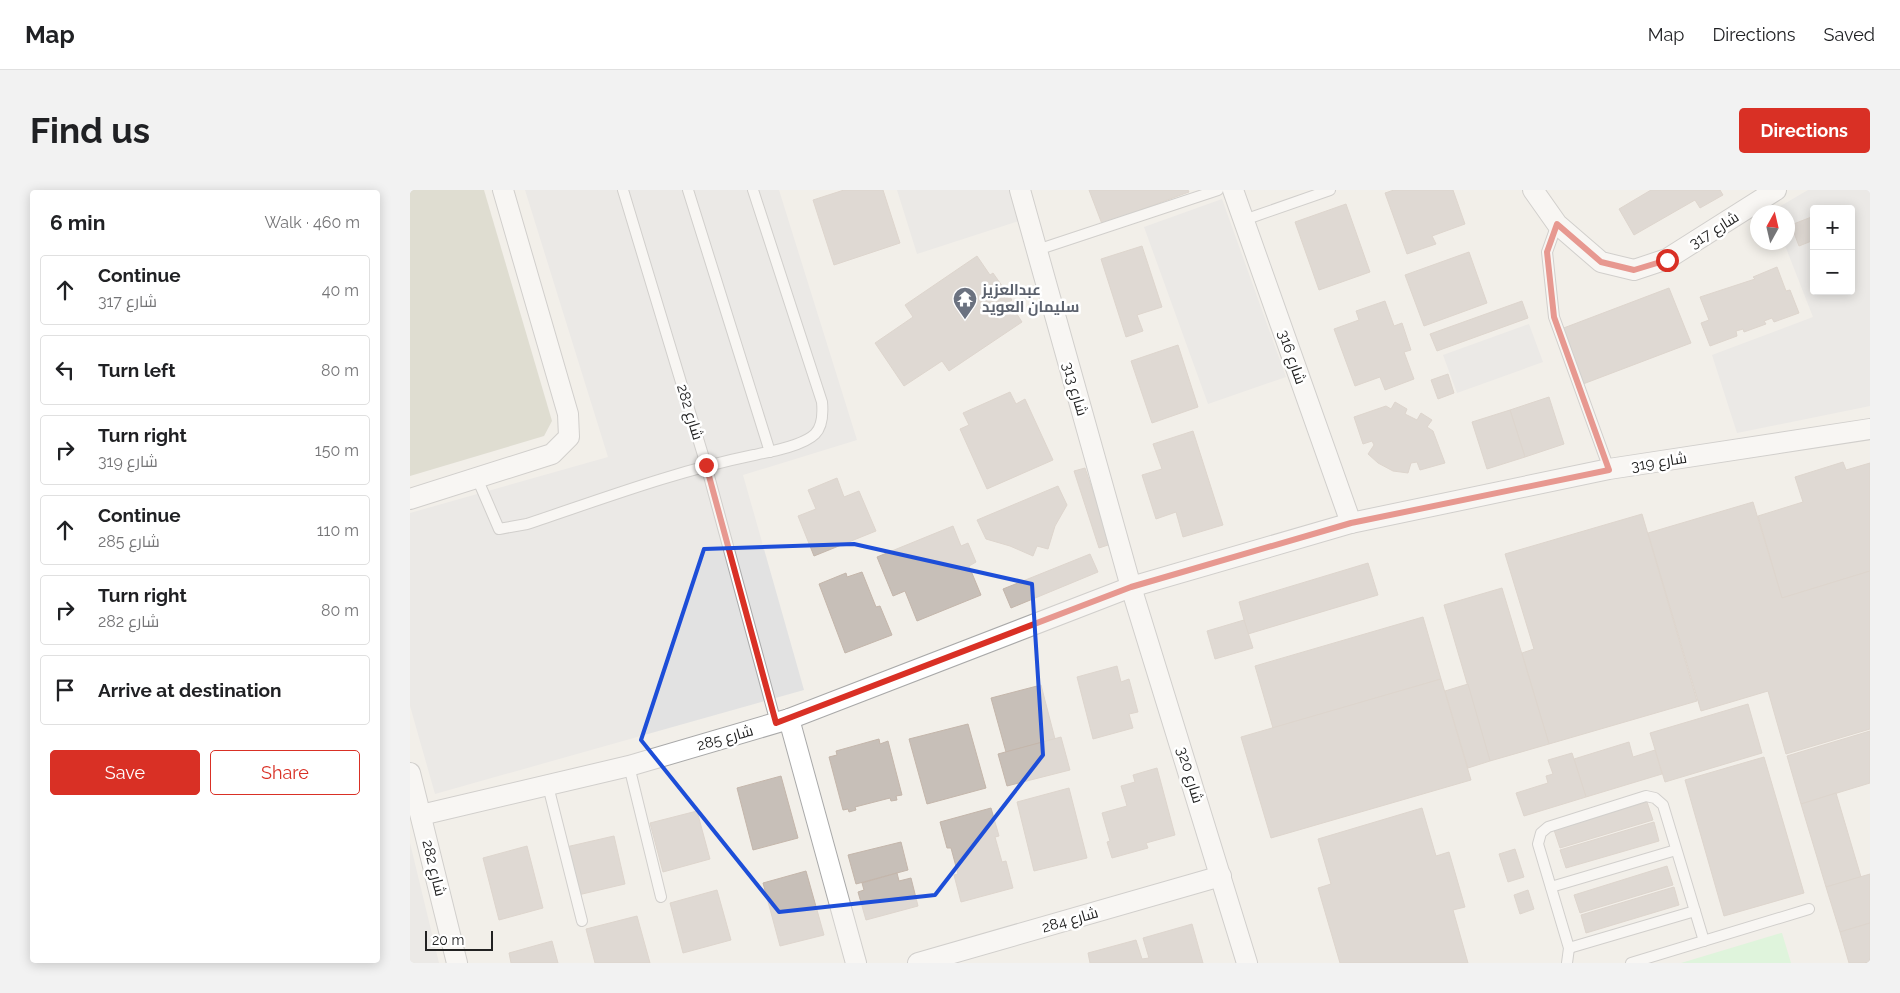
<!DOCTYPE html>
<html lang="en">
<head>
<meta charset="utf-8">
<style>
  :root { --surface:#fff; --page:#f2f2f2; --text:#202124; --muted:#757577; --line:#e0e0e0; --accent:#d93025 }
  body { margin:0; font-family:Raleway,Cairo,sans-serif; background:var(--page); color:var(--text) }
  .controls { position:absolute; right:15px; top:15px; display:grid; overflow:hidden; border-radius:5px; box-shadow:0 2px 12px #0003 }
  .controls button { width:45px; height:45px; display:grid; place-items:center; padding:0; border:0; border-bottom:1px solid var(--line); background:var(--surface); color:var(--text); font:25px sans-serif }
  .compass { position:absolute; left:1340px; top:15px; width:45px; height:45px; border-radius:50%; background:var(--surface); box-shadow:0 2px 12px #0003; rotate:8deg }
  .scale { position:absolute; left:15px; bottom:12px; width:68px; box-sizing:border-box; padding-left:5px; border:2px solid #222; border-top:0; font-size:14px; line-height:18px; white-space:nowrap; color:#222; -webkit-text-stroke:4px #fff; paint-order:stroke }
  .stop { position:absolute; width:15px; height:15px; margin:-11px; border:4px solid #d93025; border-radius:50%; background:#fff }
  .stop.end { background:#d93025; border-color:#fff; box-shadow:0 1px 5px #0008 }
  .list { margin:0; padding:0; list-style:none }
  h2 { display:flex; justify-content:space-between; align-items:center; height:65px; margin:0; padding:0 20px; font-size:21px }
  h2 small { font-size:16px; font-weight:400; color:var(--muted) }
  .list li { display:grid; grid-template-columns:32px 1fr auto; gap:15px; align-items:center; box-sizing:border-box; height:70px; margin:0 10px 10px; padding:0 10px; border:1px solid var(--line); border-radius:5px }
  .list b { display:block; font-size:19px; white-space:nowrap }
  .list p { margin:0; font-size:16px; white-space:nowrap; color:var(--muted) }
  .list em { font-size:16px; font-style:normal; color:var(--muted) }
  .actions { display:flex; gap:10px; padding:15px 20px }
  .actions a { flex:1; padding:11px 0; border:1px solid var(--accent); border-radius:5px; text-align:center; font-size:18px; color:var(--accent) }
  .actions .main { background:var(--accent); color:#fff }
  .icon { flex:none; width:28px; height:28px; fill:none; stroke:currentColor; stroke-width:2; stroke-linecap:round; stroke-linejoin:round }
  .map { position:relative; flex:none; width:1460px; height:773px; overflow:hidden; border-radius:5px }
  header { display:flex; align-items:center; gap:30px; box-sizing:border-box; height:70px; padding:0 25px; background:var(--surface); border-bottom:1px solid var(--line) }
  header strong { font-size:24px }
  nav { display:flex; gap:28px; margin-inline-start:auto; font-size:18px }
  .intro { display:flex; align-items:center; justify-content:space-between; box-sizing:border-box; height:120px; padding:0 30px }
  h1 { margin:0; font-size:35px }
  .button { padding:12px 22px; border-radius:5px; background:var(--accent); color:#fff; font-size:18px; font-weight:700 }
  main { display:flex; gap:30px; padding:0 30px }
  aside { flex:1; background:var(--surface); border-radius:5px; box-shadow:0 2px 12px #0003 }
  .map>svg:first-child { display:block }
  .construction { fill:#c7c7b4 }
  .park { fill:#c8facc }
  .parking { fill:#e2e2e2; fill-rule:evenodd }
  .building { fill:#c7bfb8; stroke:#c4b6ab }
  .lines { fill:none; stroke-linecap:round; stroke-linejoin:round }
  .service-casing { stroke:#a9a9a9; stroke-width:12 }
  .minor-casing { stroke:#a9a9a9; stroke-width:22 }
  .service { stroke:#fff; stroke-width:10 }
  .minor { stroke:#fff; stroke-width:20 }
  .route { stroke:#d93025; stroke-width:6 }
  .marked { fill:none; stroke:#1d4ed8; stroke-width:4; stroke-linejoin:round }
  .labels { text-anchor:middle; stroke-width:5; stroke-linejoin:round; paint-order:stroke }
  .street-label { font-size:15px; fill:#222; stroke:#fff }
  .worship-label { font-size:15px; font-weight:bold; fill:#5b616d; stroke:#fff; text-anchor:start }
</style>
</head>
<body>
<header>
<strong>Map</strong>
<nav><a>Map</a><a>Directions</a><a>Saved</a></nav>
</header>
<div class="intro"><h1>Find us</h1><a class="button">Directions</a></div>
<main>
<aside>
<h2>6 min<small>Walk · 460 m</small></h2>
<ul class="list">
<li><svg class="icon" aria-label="ahead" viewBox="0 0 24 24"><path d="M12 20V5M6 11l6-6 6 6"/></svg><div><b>Continue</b><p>شارع 317</p></div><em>40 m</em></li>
<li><svg class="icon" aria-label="left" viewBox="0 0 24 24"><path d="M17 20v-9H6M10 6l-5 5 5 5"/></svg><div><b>Turn left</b></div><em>80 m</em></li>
<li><svg class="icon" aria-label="right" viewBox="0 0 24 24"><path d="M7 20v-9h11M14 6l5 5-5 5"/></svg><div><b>Turn right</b><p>شارع 319</p></div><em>150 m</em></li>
<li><svg class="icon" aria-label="ahead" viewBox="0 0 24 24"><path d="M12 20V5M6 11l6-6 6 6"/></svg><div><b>Continue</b><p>شارع 285</p></div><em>110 m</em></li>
<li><svg class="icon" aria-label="right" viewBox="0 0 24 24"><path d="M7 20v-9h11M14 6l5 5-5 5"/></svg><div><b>Turn right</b><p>شارع 282</p></div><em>80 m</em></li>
<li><svg class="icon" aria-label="arrive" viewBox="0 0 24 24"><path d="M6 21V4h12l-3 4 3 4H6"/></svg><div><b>Arrive at destination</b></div></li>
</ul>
<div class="actions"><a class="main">Save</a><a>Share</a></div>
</aside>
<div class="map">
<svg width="1460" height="773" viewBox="0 0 1460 773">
  <rect width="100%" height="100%" fill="#f2efe9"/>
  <path class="construction" d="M0 0H74L142 231 134 246 0 286Z"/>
  <path class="park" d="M1372 743 1381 773H1271L1371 743Z"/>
  <g class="parking">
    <path d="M115 0H369L447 250 333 285 394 500 25 604 0 516V323L198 267Z"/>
    <path d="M487 0H599L609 31 507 64Z"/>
    <path d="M1398 0H1460V216L1327 243 1302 165 1403 127 1374 53 1378 52V22L1362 21ZM1404 19H1441V101H1404Z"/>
    <path d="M812 9 876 187 798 214 734 37Z"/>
    <path d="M1119 134 1133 172 1047 203 1033 165Z"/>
    <path d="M0 653 29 773H0Z"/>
  </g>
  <g class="building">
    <path d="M434 0H473L490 53 424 75 403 10Z"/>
    <path d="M679 0H778L779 2 692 34Z"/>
    <path d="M984 0H1043L1055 34 1022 46 1026 54 997 64 975 3Z"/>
    <path d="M1241 0H1310L1313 5 1290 18 1285 10 1224 45 1209 19Z"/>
    <path d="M936 14 960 82 909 100 885 32Z"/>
    <path d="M1404 26V50L1389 56 1381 35Z"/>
    <path d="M732 56 752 117 727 125 733 141 716 147 691 69Z"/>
    <path d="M1059 62 1077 113 1014 136 995 85Z"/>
    <path d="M567 66 580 85 583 83 602 110 599 112 612 132 539 181 532 171 494 196 465 153 503 127 495 115Z"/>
    <path d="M1367 77 1376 101 1380 100 1389 123 1364 132 1362 128 1354 131 1356 134 1334 142 1333 139 1326 141 1327 146 1300 156 1291 133 1299 130 1290 107 1345 89 1343 87Z"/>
    <path d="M1259 98 1281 153 1173 194 1151 139Z"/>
    <path d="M975 111 984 136 992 133 1001 160 994 162 1004 189 975 200 970 187 945 196 924 139 949 130 946 121Z"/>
    <path d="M1112 111 1118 128 1027 161 1020 144Z"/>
    <path d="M768 155 788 217 742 233 721 171Z"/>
    <path d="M1038 184 1044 203 1028 209 1021 190Z"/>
    <path d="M600 202 606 214 615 209 643 270 577 299 550 239 559 235 553 223Z"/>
    <path d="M1139 207 1154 254 1115 267 1100 220Z"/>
    <path d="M985 212 997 219 995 224 1007 230 1011 223 1022 230 1017 237 1023 241 1035 273 1010 280 1007 272 1001 273 998 283 983 281 968 273 958 264 964 255 962 251 953 254 944 227 976 216 981 219Z"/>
    <path d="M1100 220 1115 267 1077 279 1062 232Z"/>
    <path d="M783 241 813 335 773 347 766 322 746 329 732 285 752 279 743 254Z"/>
    <path d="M1433 272 1436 280 1460 273V381L1372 408 1348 326 1393 312 1385 287Z"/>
    <path d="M675 278 701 354 689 358 664 281Z"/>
    <path d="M427 288 434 307 449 301 466 341 404 366 388 326 406 319 398 300Z"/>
    <path d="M648 296 657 315 645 336 638 359 627 356 623 366 600 356 576 349 567 330Z"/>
    <path d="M1343 312 1372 408 1460 381V539L1376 564 1358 501 1291 521 1238 343Z"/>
    <path d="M1232 324 1287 511 1139 554 1112 463 1124 459 1095 364Z"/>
    <path d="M543 336 551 356 558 353 566 372 559 376 571 405 507 431 495 401 483 406 467 367Z"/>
    <path d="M680 364 688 382 601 418 593 399Z"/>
    <path d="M958 373 968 405 838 444 829 412Z"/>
    <path d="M452 382 466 417 470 416 482 445 435 463 409 394 436 383 437 387Z"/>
    <path d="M1092 398 1139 554 1080 571 1034 415Z"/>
    <path d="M1013 427 1031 489 863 538 845 476Z"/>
    <path d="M834 430 843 458 805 469 797 441Z"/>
    <path d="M707 476 711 492 719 489 728 522 719 524 723 538 683 549 667 487Z"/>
    <path d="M1031 489 1061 590 861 648 831 547Z"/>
    <path d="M1058 494 1080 571 1058 578 1035 501Z"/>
    <path d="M631 495 645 549 596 562 581 508Z"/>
    <path d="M1338 514 1352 563 1255 592 1240 543Z"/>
    <path d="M558 534 576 598 517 614 499 549Z"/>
    <path d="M1460 541V593L1391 614 1377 566Z"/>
    <path d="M651 547 660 580 597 596 588 564Z"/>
    <path d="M469 549 470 554 478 551 492 605 486 606 487 610 481 611 480 608 445 617 446 620 439 622 438 619 433 620 419 567 427 565 426 561Z"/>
    <path d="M1219 552 1223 567 1245 560 1252 584 1176 607 1164 569Z"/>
    <path d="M1162 563 1176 607 1114 626 1106 603 1138 593 1136 586 1143 584 1138 570Z"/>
    <path d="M1354 567 1394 703 1314 726 1275 590Z"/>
    <path d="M747 578 765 645 736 653 738 658 702 668 697 652 700 651 692 623 717 616 711 596 725 592 723 585Z"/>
    <path d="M371 586 388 648 343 660 327 598Z"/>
    <path d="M659 598 677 668 624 681 607 612Z"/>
    <path d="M1426 603 1451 687 1416 697 1391 614Z"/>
    <path d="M1237 612 1243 630 1150 658 1144 640Z"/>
    <path d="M581 618 589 646 585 647 592 672 596 671 603 698 551 712 544 685 548 684 541 658H537L530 632Z"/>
    <path d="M1012 618 1026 666 1039 662 1055 717 1043 720 1058 773H930L908 698 921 694 908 649Z"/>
    <path d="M287 621 300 669 253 682 240 633Z"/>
    <path d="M1244 632 1249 651 1156 678 1150 660Z"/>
    <path d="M204 646 215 694 168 705 156 657Z"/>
    <path d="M491 652 498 680 446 694 438 665Z"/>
    <path d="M117 656 133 718 89 730 73 668Z"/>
    <path d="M1105 659 1114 687 1098 692 1089 664Z"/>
    <path d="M1257 676 1263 695 1170 723 1164 705Z"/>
    <path d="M396 681 414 745 370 756 353 693Z"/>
    <path d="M487 683 489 691 501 688 508 716 456 730 448 702 454 700 452 693Z"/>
    <path d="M1460 684V733L1430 742 1416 697Z"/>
    <path d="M1264 697 1269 715 1176 743 1171 725Z"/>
    <path d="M307 700 321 750 273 763 260 713Z"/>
    <path d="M1118 700 1124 719 1110 724 1104 705Z"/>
    <path d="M227 726 240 773H185L176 739Z"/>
    <path d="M1460 733V773H1439L1430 742Z"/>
    <path d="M782 734 793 773H680L678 763 726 750 732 769 739 768 733 748Z"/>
    <path d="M142 751 148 773H101L99 763Z"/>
  </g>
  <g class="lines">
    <defs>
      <g id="service">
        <path d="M213 0 296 275 366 533"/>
        <path d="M278 0 360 262"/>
        <path d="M834 30 920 0"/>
        <path d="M1147 34 1137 62 1144 127 1199 279"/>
        <path d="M627 60 808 0"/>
        <path d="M67 288 89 339 117 334C192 309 266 281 344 265 359 262 393 256 405 244 413 236 413 223 412 212L343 0"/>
        <path d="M219 576 251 707"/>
        <path d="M138 596 172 731"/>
        <path d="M1141 697 1266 660"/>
        <path d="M1159 758 1285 721"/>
        <path d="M1157 773 1159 758 1128 654 1131 643 1138 637 1236 606 1245 608 1253 615 1294 751"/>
        <path d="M1221 773 1399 719"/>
      </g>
      <g id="minor">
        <path d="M610 0 721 397 837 773"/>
        <path d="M823 0 941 333"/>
        <path d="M1123 0 1147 34 1191 72 1224 80 1257 69 1366 0"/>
        <path d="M0 309 142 264 159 247 158 224 93 0"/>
        <path d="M379 529 446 773"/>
        <path d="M0 583 47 773"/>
        <path d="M11 625 219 576 379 529 721 397 941 333 1199 279 1460 239"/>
        <path d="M508 773 811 686"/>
      </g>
    </defs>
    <use href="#service" class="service-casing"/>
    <use href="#minor" class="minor-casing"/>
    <use href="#service" class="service"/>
    <use href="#minor" class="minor"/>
  </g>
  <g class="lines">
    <path class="route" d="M296 275 366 533 721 397 941 333 1199 280 1144 127 1137 62 1147 34 1191 72 1224 80 1257 70"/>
  </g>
  <path d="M0 0H1460V773H0ZM444 354 622 394 633 565 525 705 369 722 231 550 294 359Z" fill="#f2efe9" fill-opacity=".55" fill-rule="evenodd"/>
  <path class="marked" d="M444 354 622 394 633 565 525 705 369 722 231 550 294 359Z"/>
  <defs>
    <symbol id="temple-pin" viewBox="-11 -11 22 30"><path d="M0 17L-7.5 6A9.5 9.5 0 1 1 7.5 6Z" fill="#6b7280" stroke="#fff"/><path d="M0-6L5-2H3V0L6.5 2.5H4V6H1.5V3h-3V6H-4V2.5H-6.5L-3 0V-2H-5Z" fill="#fff"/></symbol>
  </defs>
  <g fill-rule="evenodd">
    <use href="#temple-pin" x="541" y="95" width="28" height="38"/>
  </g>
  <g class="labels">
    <g class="street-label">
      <text transform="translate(1304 40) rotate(-32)" y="5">شارع 317</text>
      <text transform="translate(882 167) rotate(71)" y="5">شارع 316</text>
      <text transform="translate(665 199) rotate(74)" y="5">شارع 313</text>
      <text transform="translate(280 222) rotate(73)" y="5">شارع 282</text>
      <text transform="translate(1249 272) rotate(-9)" y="5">شارع 319</text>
      <text transform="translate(315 548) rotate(-16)" y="5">شارع 285</text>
      <text transform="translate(780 585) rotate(73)" y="5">شارع 320</text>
      <text transform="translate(24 678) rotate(76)" y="5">شارع 282</text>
      <text transform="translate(660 730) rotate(-16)" y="5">شارع 284</text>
    </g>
    <g class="worship-label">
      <text x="572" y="105">عبدالعزيز<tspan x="572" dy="17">سليمان العويد</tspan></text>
    </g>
  </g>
</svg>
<div class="controls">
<button>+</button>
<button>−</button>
</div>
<svg class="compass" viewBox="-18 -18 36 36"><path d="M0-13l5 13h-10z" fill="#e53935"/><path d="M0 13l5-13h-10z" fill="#757577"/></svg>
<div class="scale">20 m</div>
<div class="stop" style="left:1257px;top:70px"></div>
<div class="stop end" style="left:296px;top:275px"></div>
</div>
</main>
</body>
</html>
